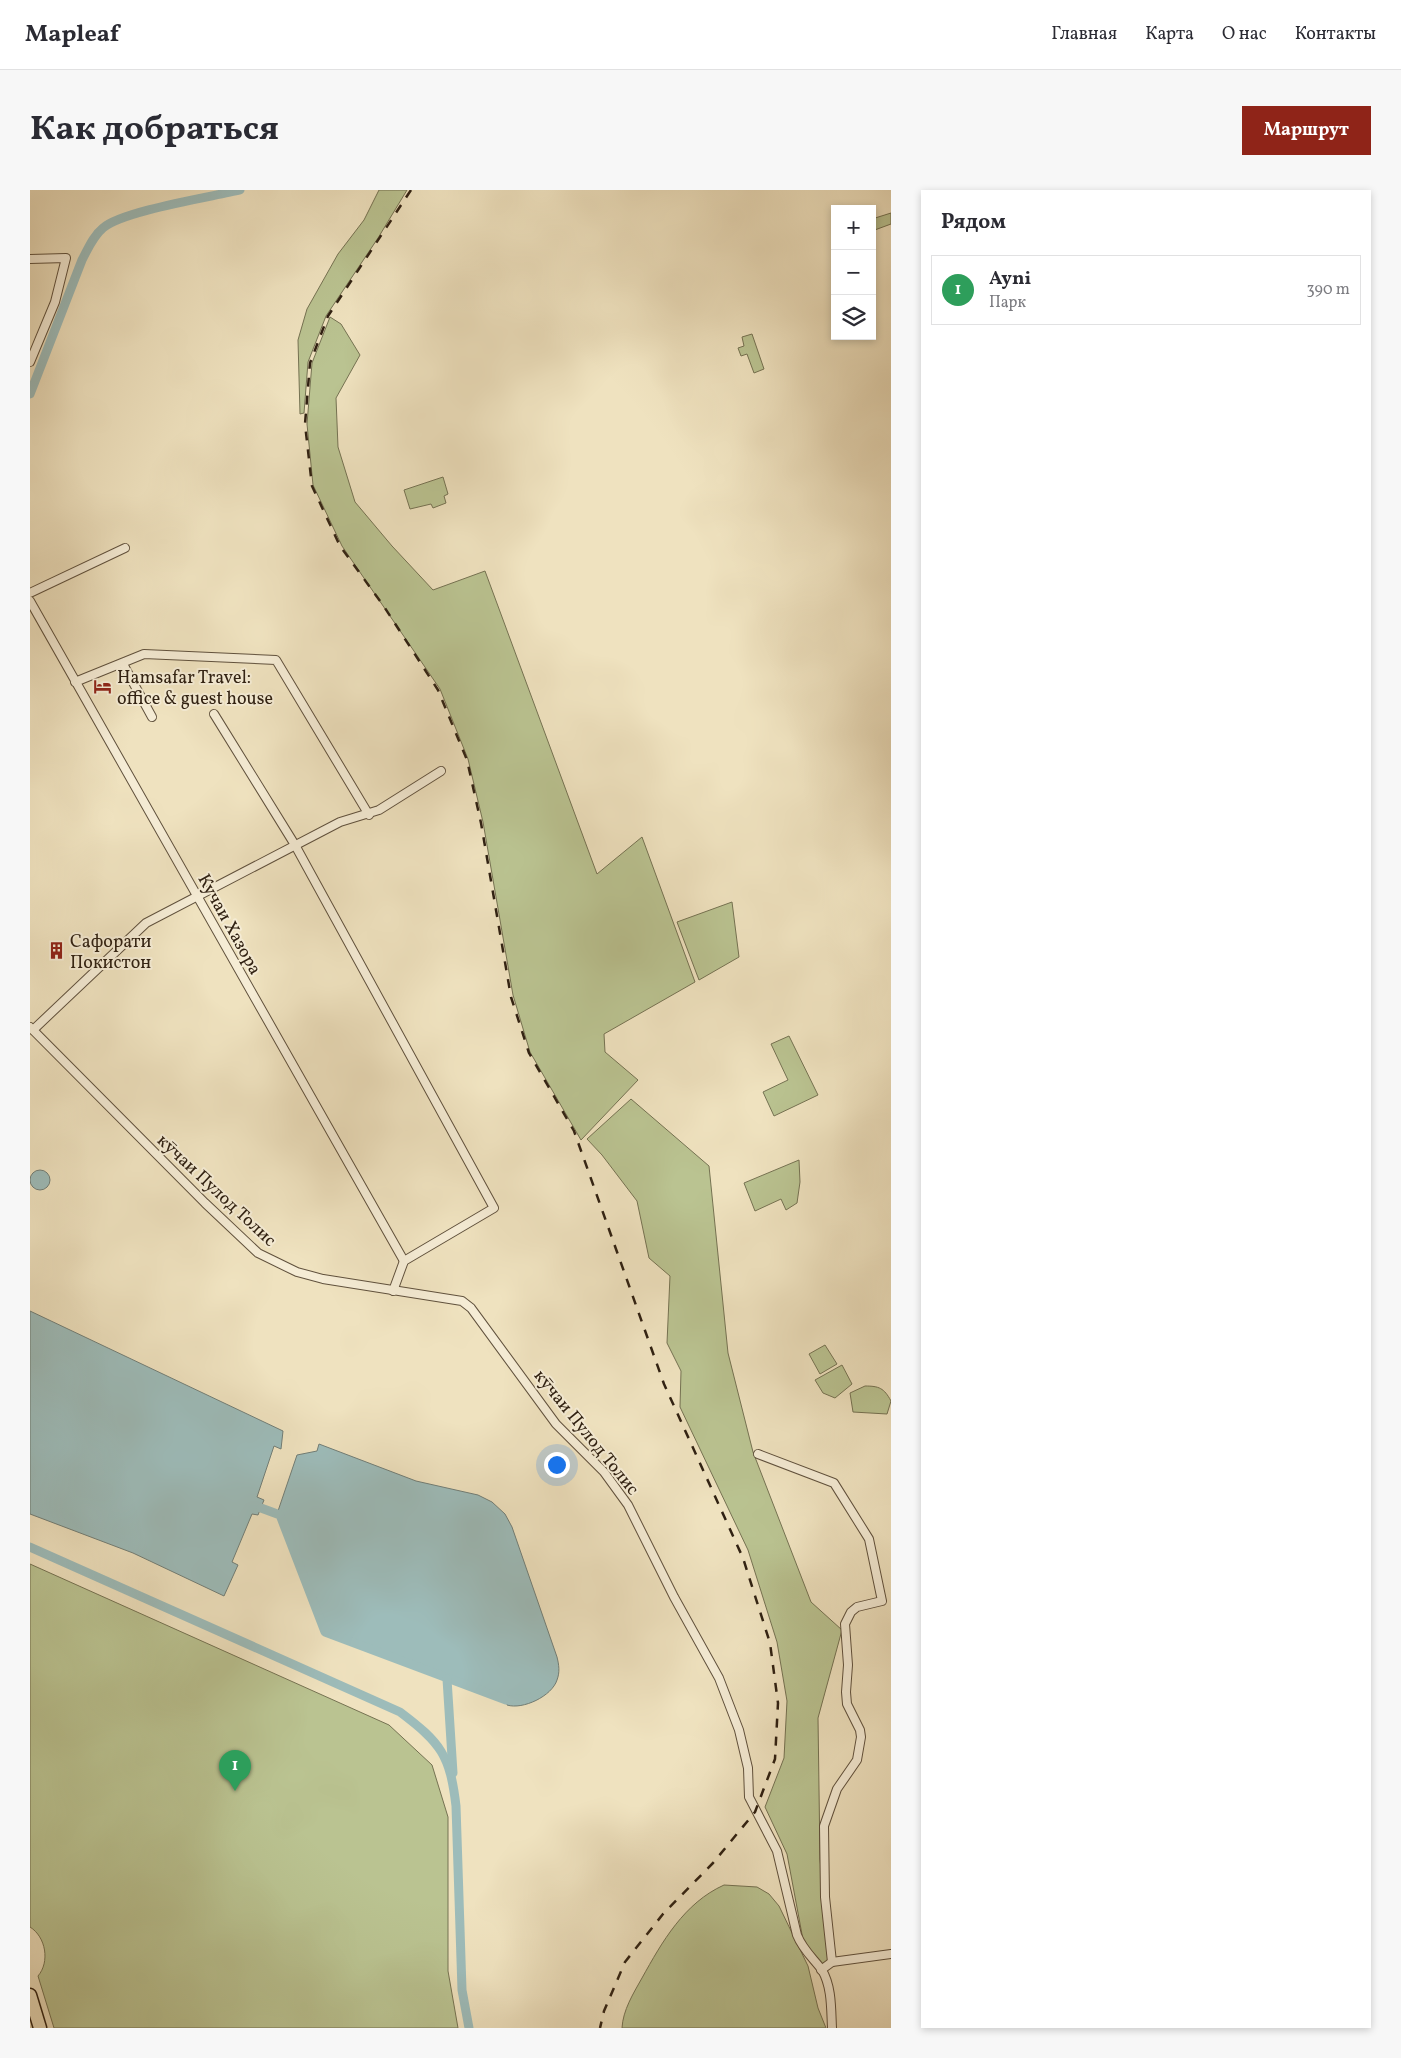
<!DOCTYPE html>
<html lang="ru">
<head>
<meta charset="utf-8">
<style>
  :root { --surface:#fff; --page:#f7f7f7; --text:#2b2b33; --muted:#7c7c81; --line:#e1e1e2; --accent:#8f2418 }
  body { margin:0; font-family:Vollkorn,serif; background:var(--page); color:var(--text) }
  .controls { position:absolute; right:15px; top:15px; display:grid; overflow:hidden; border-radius:0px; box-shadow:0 2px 8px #0003 }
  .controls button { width:45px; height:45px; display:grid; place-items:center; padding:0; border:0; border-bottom:1px solid var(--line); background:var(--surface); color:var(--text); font:25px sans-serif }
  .you { position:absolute; left:526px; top:1274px; width:18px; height:18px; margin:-12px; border:4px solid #fff; border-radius:50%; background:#1a73e8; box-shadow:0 0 0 8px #1a73e833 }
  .badge { display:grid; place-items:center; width:32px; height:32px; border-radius:50%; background:var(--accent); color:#fff; font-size:16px; font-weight:700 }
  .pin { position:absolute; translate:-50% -41px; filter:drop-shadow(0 1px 2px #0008) }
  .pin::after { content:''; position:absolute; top:26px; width:18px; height:15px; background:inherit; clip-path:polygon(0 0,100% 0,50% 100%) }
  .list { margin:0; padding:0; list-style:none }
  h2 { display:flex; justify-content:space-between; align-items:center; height:65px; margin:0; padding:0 20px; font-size:21px }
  h2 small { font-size:16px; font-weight:400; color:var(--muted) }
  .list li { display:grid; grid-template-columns:32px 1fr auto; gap:15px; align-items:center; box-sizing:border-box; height:70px; margin:0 10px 10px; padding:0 10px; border:1px solid var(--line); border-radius:0px }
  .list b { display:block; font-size:19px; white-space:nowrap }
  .list p { margin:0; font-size:16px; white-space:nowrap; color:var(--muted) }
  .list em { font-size:16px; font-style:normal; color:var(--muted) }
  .icon { flex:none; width:28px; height:28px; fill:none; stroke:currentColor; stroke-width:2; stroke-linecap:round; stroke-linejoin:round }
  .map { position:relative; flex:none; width:861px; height:1838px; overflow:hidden; border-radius:0px }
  header { display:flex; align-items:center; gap:30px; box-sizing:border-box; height:70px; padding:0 25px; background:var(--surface); border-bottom:1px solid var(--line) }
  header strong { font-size:24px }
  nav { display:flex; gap:28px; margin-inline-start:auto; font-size:18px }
  .intro { display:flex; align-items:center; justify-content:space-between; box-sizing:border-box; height:120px; padding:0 30px }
  h1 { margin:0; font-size:35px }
  .button { padding:12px 22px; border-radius:0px; background:var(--accent); color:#fff; font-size:18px; font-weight:700 }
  main { display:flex; gap:30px; padding:0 30px }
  aside { flex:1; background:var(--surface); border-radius:0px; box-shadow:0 2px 8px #0003 }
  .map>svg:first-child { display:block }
  .green { fill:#bac391; stroke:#757252 }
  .water { fill:#9dbcba; stroke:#717e77 }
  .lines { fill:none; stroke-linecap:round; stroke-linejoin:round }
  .canal { stroke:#9dbcba; stroke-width:9 }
  .minor-casing { stroke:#60513d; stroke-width:10 }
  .trunk-casing { stroke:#302112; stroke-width:15 }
  .minor { stroke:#f5ecd5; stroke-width:8 }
  .trunk { stroke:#efe2bf; stroke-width:12 }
  .rail { stroke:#302112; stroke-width:2.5; stroke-dasharray:9 9; stroke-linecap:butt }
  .labels { text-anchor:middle; stroke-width:4; stroke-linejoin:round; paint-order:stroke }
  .poi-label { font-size:18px; fill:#302112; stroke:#f5ecd5; text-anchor:start }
  .street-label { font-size:18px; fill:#302112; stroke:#f5ecd5 }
</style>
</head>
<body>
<header>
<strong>Mapleaf</strong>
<nav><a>Главная</a><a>Карта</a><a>О нас</a><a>Контакты</a></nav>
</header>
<div class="intro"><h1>Как добраться</h1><a class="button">Маршрут</a></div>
<main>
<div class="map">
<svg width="861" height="1838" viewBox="0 0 861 1838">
  <rect width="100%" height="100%" fill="#efe2bf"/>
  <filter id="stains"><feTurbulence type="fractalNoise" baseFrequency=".004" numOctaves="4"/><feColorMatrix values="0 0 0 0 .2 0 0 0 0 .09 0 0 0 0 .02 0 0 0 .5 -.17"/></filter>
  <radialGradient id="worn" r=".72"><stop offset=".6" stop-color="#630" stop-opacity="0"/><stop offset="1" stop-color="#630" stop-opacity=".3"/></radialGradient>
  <g class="green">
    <path d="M349 0H377L348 48 296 126 278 172 274 223 270 224 268 150 277 119 308 64 334 30Z"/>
    <path d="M861 23V34L842 41V29Z"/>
    <path d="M300 127 311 134 330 165 306 208 308 257 325 312 362 356 403 400 455 381 567 684 612 647 665 792 574 844 575 862 608 890 551 950 500 862 483 805 453 632 438 569 410 499 312 356 283 295 277 234 282 173Z"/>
    <path d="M722 144 734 179 724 183 717 164 711 166 708 158 714 156 712 147Z"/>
    <path d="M413 287 418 304 414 306 416 313 403 318 401 314 380 319 374 300Z"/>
    <path d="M702 712 709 767 669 790 647 732Z"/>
    <path d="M759 846 788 905 744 926 733 902 758 890 741 854Z"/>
    <path d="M601 909 679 976 698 1163 723 1262 781 1412 812 1440 788 1528 790 1669 800 1770 792 1775 774 1755 757 1664 735 1617 754 1568 757 1511 747 1452 718 1360 650 1217 651 1181 637 1153 640 1086 619 1068 607 1011 572 965 557 949Z"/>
    <path d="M769 970 770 992 767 1013 756 1020 751 1009 725 1021 714 993Z"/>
    <path d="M795 1155 807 1174 790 1184 779 1164Z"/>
    <path d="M812 1175 822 1194 805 1208 793 1203 785 1190Z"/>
    <path d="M835 1196C849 1196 854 1198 861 1211L857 1224 823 1222 820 1203Z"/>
    <path d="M0 1374 359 1535 402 1575 418 1627V1781L428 1838H24L8 1786C20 1772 16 1747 0 1737Z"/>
    <path d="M694 1695 727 1697 739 1704 749 1716 778 1776 788 1818 796 1838H592C593 1820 603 1804 612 1788 632 1752 654 1713 694 1695Z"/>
  </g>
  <g class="water">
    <circle cx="10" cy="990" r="10"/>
    <path d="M0 1121 253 1241 251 1259 244 1256 227 1307 234 1310 228 1325 222 1324 202 1372 208 1375 194 1406 103 1363 0 1324Z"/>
    <path d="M289 1254 386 1291 448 1305 462 1312 475 1324 482 1337 527 1467C529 1475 530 1482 527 1490 522 1506 493 1520 477 1515V1509L296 1440 252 1323 248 1321 267 1265 287 1261Z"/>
  </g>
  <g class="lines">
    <g class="canal">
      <path d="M0 204 52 70C58 59 63 46 73 38 92 21 181 7 210 0"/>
      <path d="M231 1318 250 1325 295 1442 476 1510 488 1509"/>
      <path d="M0 1357 370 1522C411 1553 420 1565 426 1616L432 1800 439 1838"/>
      <path d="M417 1489 423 1583"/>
    </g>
    <defs>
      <g id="minor">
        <path d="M0 69 36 68 25 112 0 172"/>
        <path d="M0 403 95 358"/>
        <path d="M0 411 374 1071"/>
        <path d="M93 474 122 527"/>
        <path d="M45 492 114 464 246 470 339 625"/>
        <path d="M184 524 265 655 464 1018 374 1071 363 1101"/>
        <path d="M0 837 175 1013 228 1063 267 1082 293 1089 432 1111 441 1118 526 1234 574 1282 598 1315 644 1407 689 1488 709 1540 718 1578 719 1607 747 1661 767 1745C773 1760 783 1768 792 1780 802 1797 801 1819 802 1838"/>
        <path d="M3 840 116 733 310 632 349 620 411 581"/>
        <path d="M728 1264 804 1293 839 1349 852 1411 827 1417 821 1422 815 1434 818 1475 816 1502 817 1514 830 1540 831 1547 827 1570 807 1599 794 1636 795 1707 802 1772"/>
        <path d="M791 1780 802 1772 861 1764"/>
      </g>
      <path id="trunk" d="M0 1805 10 1838"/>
    </defs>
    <use href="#minor" class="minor-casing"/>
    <use href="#trunk" class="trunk-casing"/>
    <use href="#minor" class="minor"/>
    <use href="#trunk" class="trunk"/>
    <path class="rail" d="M381 0 298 126 280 173 275 234 282 296 310 356 353 415 408 500 437 570 451 633 481 807 499 863 544 941 634 1194 713 1368 740 1453 748 1513 745 1569 725 1622 683 1673 633 1724 595 1772 574 1821 570 1838"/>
  </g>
  <defs>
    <symbol id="hotel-bare" viewBox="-9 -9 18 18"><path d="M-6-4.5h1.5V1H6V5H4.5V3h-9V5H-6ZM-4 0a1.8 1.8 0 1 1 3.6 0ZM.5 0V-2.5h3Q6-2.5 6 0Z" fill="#8f2418" stroke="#f5ecd5" stroke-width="2.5" paint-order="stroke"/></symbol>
    <symbol id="building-bare" viewBox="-9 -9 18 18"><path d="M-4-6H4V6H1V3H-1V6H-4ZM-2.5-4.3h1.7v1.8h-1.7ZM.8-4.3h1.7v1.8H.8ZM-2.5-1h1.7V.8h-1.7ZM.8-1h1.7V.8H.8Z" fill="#8f2418" stroke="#f5ecd5" stroke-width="2.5" paint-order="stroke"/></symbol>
  </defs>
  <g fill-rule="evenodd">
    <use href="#hotel-bare" x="60" y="484" width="25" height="25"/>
    <use href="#building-bare" x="14" y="748" width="25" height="25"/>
  </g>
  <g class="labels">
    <g class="poi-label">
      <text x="87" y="493">Hamsafar Travel:<tspan x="87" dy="21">office &amp; guest house</tspan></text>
      <text x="40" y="757">Сафорати<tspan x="40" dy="21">Покистон</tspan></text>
    </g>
    <g class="street-label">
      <text transform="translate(200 734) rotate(61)" y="6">Кучаи Хазора</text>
      <text transform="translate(187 1000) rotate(43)" y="6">кӯчаи Пулод Толис</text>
      <text transform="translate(557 1242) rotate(51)" y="6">кӯчаи Пулод Толис</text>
    </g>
  </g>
  <rect width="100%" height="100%" filter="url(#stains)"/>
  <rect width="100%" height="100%" fill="url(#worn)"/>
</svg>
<div class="controls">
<button>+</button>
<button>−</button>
<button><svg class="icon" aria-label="layers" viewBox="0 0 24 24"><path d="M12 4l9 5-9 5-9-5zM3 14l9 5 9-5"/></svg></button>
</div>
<div class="you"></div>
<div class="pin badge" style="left:205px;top:1601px;background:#2e9e5b">1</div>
</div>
<aside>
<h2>Рядом<small></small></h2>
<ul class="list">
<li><span class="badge" style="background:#2e9e5b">1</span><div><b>Ayni</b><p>Парк</p></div><em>390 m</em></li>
</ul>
</aside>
</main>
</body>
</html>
